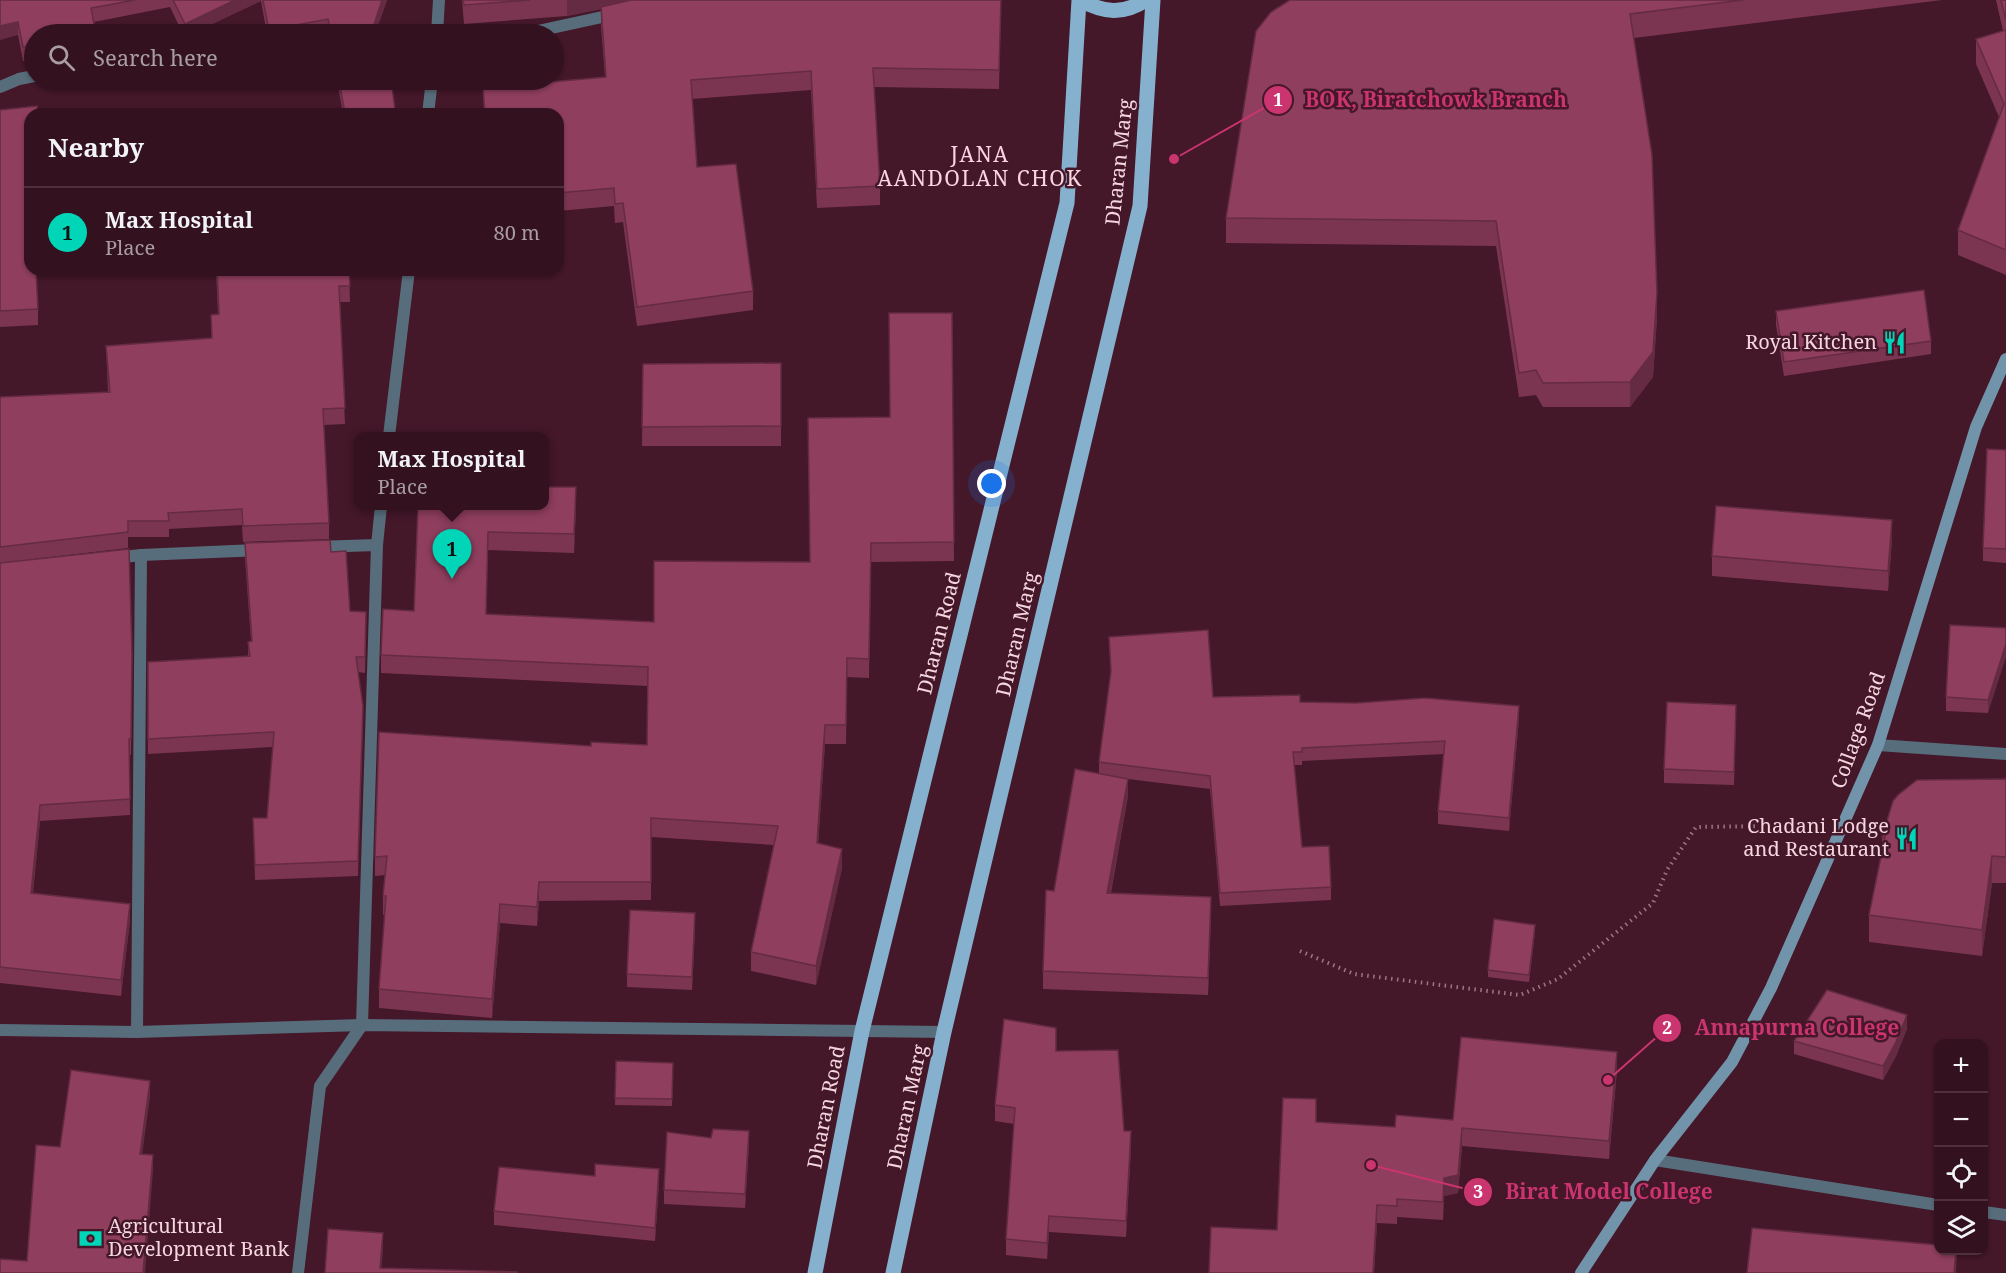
<!DOCTYPE html>
<html lang="en">
<head>
<meta charset="utf-8">
<style>
  :root { --surface:#33111f; --page:#3e1f2c; --text:#f1f3f6; --muted:#a99da4; --line:#4e313d; --accent:#00d5b7 }
  body { margin:0; font-family:"Noto Serif",serif; background:var(--page); color:var(--text) }
  .controls { position:absolute; right:18px; bottom:18px; display:grid; overflow:hidden; border-radius:12px; box-shadow:0 2px 4px #0004 }
  .controls button { width:54px; height:54px; display:grid; place-items:center; padding:0; border:0; border-bottom:2px solid var(--line); background:var(--surface); color:var(--text); font:30px sans-serif }
  .you { position:absolute; left:992px; top:484px; width:21px; height:21px; margin:-15px; border:4px solid #fff; border-radius:50%; background:#1a73e8; box-shadow:0 0 0 9px #1a73e833 }
  .badge { display:grid; place-items:center; width:39px; height:39px; border-radius:50%; background:var(--accent); color:#111; font-size:20px; font-weight:700 }
  .pin { position:absolute; translate:-50% -50px; filter:drop-shadow(0 2px 3px #0008) }
  .pin::after { content:''; position:absolute; top:32px; width:21px; height:18px; background:inherit; clip-path:polygon(0 0,100% 0,50% 100%) }
  .popup { position:absolute; left:354px; top:432px; width:195px; height:78px; box-sizing:border-box; display:grid; place-content:center; border-radius:12px; background:var(--surface); filter:drop-shadow(0 2px 4px #0005); font-size:20px; white-space:nowrap; color:var(--muted) }
  .popup b { font-size:22px; color:var(--text) }
  .popup::after { content:''; position:absolute; left:50%; top:100%; margin-left:-12px; border:12px solid transparent; border-top-color:var(--surface) }
  .list { margin:0; padding:0; list-style:none }
  h2 { display:flex; justify-content:space-between; align-items:center; height:78px; margin:0; padding:0 24px; font-size:26px }
  h2 small { font-size:20px; font-weight:400; color:var(--muted) }
  .list li { display:grid; grid-template-columns:39px 1fr auto; gap:18px; align-items:center; box-sizing:border-box; height:90px; padding:0 24px; border-top:2px solid var(--line) }
  .list b { display:block; font-size:22px; white-space:nowrap }
  .list p { margin:0; font-size:20px; white-space:nowrap; color:var(--muted) }
  .list em { font-size:20px; font-style:normal; color:var(--muted) }
  .icon { flex:none; width:33px; height:33px; fill:none; stroke:currentColor; stroke-width:2; stroke-linecap:round; stroke-linejoin:round }
  .map { position:relative; flex:none; width:2006px; height:1273px; overflow:hidden }
  .search { position:absolute; background:var(--surface); box-shadow:0 2px 4px #0004; left:24px; top:24px; width:540px; height:66px; display:flex; align-items:center; gap:15px; box-sizing:border-box; padding:0 21px; border-radius:33px; color:var(--muted); font-size:22px }
  .panel { position:absolute; background:var(--surface); box-shadow:0 2px 4px #0004; left:24px; top:108px; width:540px; height:168px; border-radius:18px }
  .map>svg:first-child { display:block }
  .lines { fill:none; stroke-linecap:round; stroke-linejoin:round }
  .path { stroke:#9d7785; stroke-width:4; stroke-dasharray:1.5 4.5; stroke-linecap:butt }
  .lane { stroke:#586d7b; stroke-width:12 }
  .street { stroke:#586d7b; stroke-width:12 }
  .secondary { stroke:#7294aa; stroke-width:12 }
  .primary { stroke:#86b1ce; stroke-width:15 }
  .wall { fill:#7b3551 }
  .shaded-wall { fill:#642b42 }
  .building { fill:#8f3e5e; stroke:#642b42; stroke-width:1.5 }
  .labels { text-anchor:middle; stroke-width:5; stroke-linejoin:round; paint-order:stroke }
  .street-label { font-size:20px; fill:#f5d6df; stroke:#441729 }
  .poi-label { font-size:20px; fill:#f5d6df; stroke:#441729; text-anchor:end }
  .neighbourhood-label { font-size:21px; letter-spacing:1.5px; fill:#fad5e0; stroke:#441729 }
  .leader { fill:none; stroke:#ca346f; stroke-width:2 }
  .callout-dot { fill:#ca346f; stroke:#441729; stroke-width:2 }
  .mark-label { font-size:18px; text-anchor:middle; font-weight:bold; fill:#fff }
  .callout-label { font-size:21px; text-anchor:middle; font-weight:bold; fill:#ca346f; stroke:#441729; stroke-width:5; stroke-linejoin:round; paint-order:stroke }
</style>
</head>
<body>
<div class="map">
<svg width="2006" height="1273" viewBox="0 0 2006 1273">
  <rect width="100%" height="100%" fill="#441729"/>
  <g class="lines">
    <path class="path" d="M1300 951 1354 974 1520 995 1558 979 1653 903 1667 870 1696 827 1769 826 1810 829"/>
    <g class="lane">
      <path d="M1655 1160 1938 1205"/>
      <path d="M1984 1212 2006 1215"/>
    </g>
    <g class="street">
      <path d="M437 34 439 0"/>
      <path d="M524 34 616 14"/>
      <path d="M0 87 19 79 34 76"/>
      <path d="M428 114 432 80"/>
      <path d="M389 436 409 270"/>
      <path d="M315 547 377 545"/>
      <path d="M115 558 141 555 259 550"/>
      <path d="M1878 745 2006 754"/>
      <path d="M0 1030 137 1032 362 1025 944 1032"/>
      <path d="M137 1032 141 555"/>
      <path d="M298 1273 320 1086 362 1025 377 545 381 506"/>
    </g>
    <path class="secondary" d="M1581 1273 1655 1160 1732 1062 1771 988 1878 745 1976 427 2006 359"/>
    <g class="primary">
      <path d="M1080 0C1104 13 1123 15 1146 0"/>
      <path d="M815 1273 862 1031 1067 203 1079 0"/>
      <path d="M893 1273 944 1032 1140 206 1153 0"/>
    </g>
  </g>
  <g class="wall">
    <path d="M0 0H387L375 34H329L328 32 316 34H267L261 1 191 34H183L170 7 94 22 34 34V59L23 61 18 35Z"/>
    <path d="M462 0H1001L999 89 874 87 880 186V205L817 208 811 90 692 99 697 167 753 291V310L637 326 623 222 615 223 614 206 558 211V114H484L483 88 605 77 601 26V9L567 16 464 24Z"/>
    <path d="M1290 0H1942L1634 38 1657 318 1653 377 1630 407H1543L1536 395 1519 397 1496 246 1226 243V218Z"/>
    <path d="M1996 0H2006V275L1958 255V230L1999 117 1976 64V39L2003 31Z"/>
    <path d="M337 80H391L395 114H343Z"/>
    <path d="M0 110 38 309V325L0 327Z"/>
    <path d="M216 270H349L350 302H340L345 424 324 425 329 523V539L243 542 242 525 169 529V537H128V548L0 563V397L108 392 106 346 211 338V315L218 314Z"/>
    <path d="M1776 311 1931 341V354L1784 376 1776 325Z"/>
    <path d="M952 313 954 561 871 562 869 678 847 677 846 744H825L818 844 842 868 816 985 751 971V952L774 845 651 837V900L539 901 537 926 500 923 492 1018 379 1008V989L385 915H383V896L385 875 375 876V857L591 746 647 745 648 686 381 673V655L414 611 418 506H576L574 553 488 550 486 614 654 622 810 562 890 417Z"/>
    <path d="M781 363V446H642L643 364Z"/>
    <path d="M2006 450V563L1983 561V548Z"/>
    <path d="M1892 540 1888 591 1712 576V556Z"/>
    <path d="M245 543 331 552 350 611 366 627 365 673 358 672 363 721 358 876 255 880 253 818H267L273 747 148 754V662L248 657V642L251 641 245 559Z"/>
    <path d="M0 563 132 653 131 755H129L130 815 40 821 33 893 130 920 121 996 0 983Z"/>
    <path d="M2006 628 1988 713 1946 711V697Z"/>
    <path d="M1109 637 1213 697 1300 702 1519 719 1509 831 1438 824V811L1444 754 1302 761V765H1294L1302 847 1331 887V900L1220 906 1210 789 1128 779V796L1111 893 1211 915 1208 995 1043 989V971L1054 891 1099 774V762L1111 676Z"/>
    <path d="M1736 718 1734 785 1664 783V769Z"/>
    <path d="M2006 779V883H1992L1982 956 1869 942V915L1882 856V837Z"/>
    <path d="M695 927 692 990 627 987V974Z"/>
    <path d="M1535 932 1529 982 1488 977V970Z"/>
    <path d="M1907 1029 1896 1056 1883 1080 1794 1054V1041Z"/>
    <path d="M1056 1051 1124 1131 1131 1147 1126 1237 1049 1232 1047 1259 1006 1255V1239L1014 1124 995 1121V1105Z"/>
    <path d="M616 1061 673 1063 672 1106 615 1105Z"/>
    <path d="M1617 1070 1609 1159 1462 1146 1458 1193 1444 1196 1443 1220 1397 1217V1224L1377 1223 1374 1273H1209L1277 1230 1316 1122 1395 1127 1453 1120Z"/>
    <path d="M749 1144 745 1208 664 1204V1190Z"/>
    <path d="M595 1176 659 1182 655 1241 494 1225V1211Z"/>
  </g>
  <g class="shaded-wall">
    <path d="M235 0H261V1L191 34H185V24Z"/>
    <path d="M382 0H387L375 34H371Z"/>
    <path d="M567 0H640L567 16Z"/>
    <path d="M18 22V35L0 40V26Z"/>
    <path d="M1657 293V318L1653 377 1630 407V382Z"/>
    <path d="M576 487V506L574 553V534Z"/>
    <path d="M1892 520V540L1888 591V571Z"/>
    <path d="M2006 644V657L1988 713V700Z"/>
    <path d="M1519 706V719L1509 831V818Z"/>
    <path d="M825 725V744L817 862V843Z"/>
    <path d="M1128 779V796L1107 911V893Z"/>
    <path d="M40 805V821L31 909V893Z"/>
    <path d="M842 849V868L816 985V966Z"/>
    <path d="M1992 856V883L1982 956V930Z"/>
    <path d="M539 882V901L537 926V907Z"/>
    <path d="M1211 897V915L1208 995V978Z"/>
    <path d="M130 904V920L121 996V980Z"/>
    <path d="M500 904V923L492 1018V999Z"/>
    <path d="M695 913V927L692 990V977Z"/>
    <path d="M1535 925V932L1529 982V975Z"/>
    <path d="M1907 1015V1029L1896 1056 1883 1080V1066Z"/>
    <path d="M1617 1052V1070L1609 1159V1141Z"/>
    <path d="M150 1081V1097L140 1170V1154Z"/>
    <path d="M1462 1128V1146L1458 1193 1444 1196 1443 1220V1202L1444 1178Z"/>
    <path d="M749 1131V1144L745 1208V1194Z"/>
    <path d="M1131 1131V1147L1126 1237V1221Z"/>
    <path d="M153 1155V1171L145 1273H143Z"/>
    <path d="M659 1169V1182L655 1241V1228Z"/>
    <path d="M1377 1205V1223L1374 1273H1373Z"/>
    <path d="M1049 1216V1232L1047 1259V1243Z"/>
    <path d="M383 1233V1251L381 1273H380Z"/>
    <path d="M1957 1251 1956 1273H1954Z"/>
  </g>
  <g class="building">
    <path d="M0 0H135L91 8 96 34H34V45L23 47 18 22 0 26Z"/>
    <path d="M173 0H235L185 24Z"/>
    <path d="M263 0H382L371 34H331L328 19 269 30Z"/>
    <path d="M463 0H530L464 5Z"/>
    <path d="M631 0H1001L999 70 873 68 880 186 817 189 811 71 691 80 697 167 736 164 753 291 637 307 623 203 615 204 614 188 558 193V114H485L483 88 606 77 601 7Z"/>
    <path d="M1290 0H1743L1630 14 1652 155 1657 293 1653 352 1630 382 1543 383 1536 370 1519 373 1496 221 1226 218 1256 31 1271 12Z"/>
    <path d="M2001 0H2006V20Z"/>
    <path d="M2006 30V250L1958 230 2004 104 1976 39Z"/>
    <path d="M339 80H391L395 109 366 114H345Z"/>
    <path d="M37 106 38 114H30V270H36L38 309 0 311V110Z"/>
    <path d="M217 270H349L350 286H339L345 408 323 409 329 523 243 526 242 509 168 513 169 521H128V532L0 547V397L110 392 106 346 212 338 211 315 219 314Z"/>
    <path d="M1924 290 1931 341 1784 362 1776 311Z"/>
    <path d="M889 313H952L954 542 871 543 869 659 847 658 846 725H825L817 843 842 849 816 966 751 952 778 826 651 818V882H539L537 907 500 904 492 999 379 989 386 896H383L387 856 375 857 379 732 591 746V742L647 745 648 667 381 655 383 609 414 611 418 506H545V487H576L574 534 488 532 486 614 654 622V561L810 562 808 418 890 417Z"/>
    <path d="M781 363V426L642 427 643 364Z"/>
    <path d="M1987 449 2006 450V549L1983 548Z"/>
    <path d="M1716 506 1892 520 1888 571 1712 556Z"/>
    <path d="M330 540 331 552 346 551 350 611 366 612 365 657H356L363 706 358 861 255 865 253 818H267L274 732 148 739V662L250 656 248 642 252 641 245 543Z"/>
    <path d="M129 549 132 653 131 739H129L130 799 40 805 31 893 130 904 121 980 0 967V563Z"/>
    <path d="M1950 625 2006 628V644L1988 700 1946 697Z"/>
    <path d="M1208 630 1213 697 1300 695V702L1356 703 1425 698 1519 706 1509 818 1438 811 1445 741 1302 748V752H1293L1302 847 1329 846 1331 887 1220 893 1210 776 1099 762 1111 671 1109 637Z"/>
    <path d="M1667 702 1736 705 1734 772 1664 769Z"/>
    <path d="M1075 769 1128 779 1107 893 1211 897 1208 978 1043 971 1046 890 1054 891Z"/>
    <path d="M2006 779V857L1992 856 1982 930 1869 915 1885 837H1882L1893 801 1898 795 1917 780Z"/>
    <path d="M630 910 695 913 692 977 627 974Z"/>
    <path d="M1494 919 1535 925 1529 975 1488 970Z"/>
    <path d="M1827 990 1907 1015 1896 1042 1883 1066 1794 1041Z"/>
    <path d="M1004 1019 1056 1028V1051L1118 1050 1124 1131H1131L1126 1221 1049 1216 1047 1243 1006 1239 1015 1108 995 1105Z"/>
    <path d="M1461 1037 1617 1052 1609 1141 1462 1128 1458 1175 1444 1178 1443 1202 1397 1199V1206L1377 1205 1373 1273H1209L1211 1227 1277 1230 1283 1098 1316 1099V1122L1395 1127 1396 1115 1453 1120Z"/>
    <path d="M616 1061 673 1063 672 1099 615 1098Z"/>
    <path d="M71 1070 150 1081 140 1154 153 1155 143 1273H0V1259L27 1261 36 1145 60 1147Z"/>
    <path d="M713 1129 749 1131 745 1194 664 1190 667 1132 711 1138Z"/>
    <path d="M595 1164 659 1169 655 1228 494 1211 499 1167 595 1176Z"/>
    <path d="M1752 1228 1938 1245V1251H1956L1954 1273H1747Z"/>
    <path d="M328 1229 383 1233 380 1268 517 1272V1273H325Z"/>
  </g>
  <defs>
    <symbol id="restaurant-bare" viewBox="-9 -9 18 18"><path d="M-5-6h1v4h1v-4h1v4h1v-4h1v5L-1.5 .5V6h-2V.5L-5-1ZM5-6V6H3V1.5H1.5Q1.5-4 5-6Z" fill="#00d5b7" stroke="#441729" stroke-width="2.5" paint-order="stroke"/></symbol>
    <symbol id="bank-bare" viewBox="-9 -9 18 18"><path d="M-6-4H6V4H-6ZM0-2.3a2.3 2.3 0 1 0 0 4.6a2.3 2.3 0 1 0 0-4.6Z" fill="#00d5b7" stroke="#441729" stroke-width="2.5" paint-order="stroke"/></symbol>
  </defs>
  <g fill-rule="evenodd">
    <use href="#restaurant-bare" x="1878" y="326" width="33" height="33"/>
    <use href="#restaurant-bare" x="1890" y="822" width="33" height="33"/>
    <use href="#bank-bare" x="74" y="1222" width="33" height="33"/>
  </g>
  <g class="labels">
    <g class="street-label">
      <text transform="translate(1119 162) rotate(-84)" y="7">Dharan Marg</text>
      <text transform="translate(939 633) rotate(-76)" y="7">Dharan Road</text>
      <text transform="translate(1017 634) rotate(-77)" y="7">Dharan Marg</text>
      <text transform="translate(1858 730) rotate(-70)" y="7">Collage Road</text>
      <text transform="translate(826 1107) rotate(-79)" y="7">Dharan Road</text>
      <text transform="translate(907 1107) rotate(-78)" y="7">Dharan Marg</text>
    </g>
    <g class="poi-label">
      <text x="1877" y="349">Royal Kitchen</text>
      <text x="1889" y="833">Chadani Lodge<tspan x="1889" dy="23">and Restaurant</tspan></text>
      <text x="108" y="1233" text-anchor="start">Agricultural<tspan x="108" dy="23">Development Bank</tspan></text>
    </g>
    <g class="neighbourhood-label">
      <text x="980" y="162">JANA<tspan x="980" dy="24">AANDOLAN CHOK</tspan></text>
    </g>
  </g>
  <path class="leader" d="M1174 159L1278 100M1608 1080L1667 1028M1371 1165L1478 1192"/>
  <g class="callout-dot">
    <circle cx="1174" cy="159" r="6"/>
    <circle cx="1608" cy="1080" r="6"/>
    <circle cx="1371" cy="1165" r="6"/>
    <circle cx="1278" cy="100" r="15"/>
    <circle cx="1667" cy="1028" r="15"/>
    <circle cx="1478" cy="1192" r="15"/>
  </g>
  <g class="mark-label">
    <text x="1278" y="106">1</text>
    <text x="1667" y="1034">2</text>
    <text x="1478" y="1198">3</text>
  </g>
  <g class="callout-label">
    <text x="1436" y="107">BOK, Biratchowk Branch</text>
    <text x="1797" y="1035">Annapurna College</text>
    <text x="1609" y="1199">Birat Model College</text>
  </g>
</svg>
<div class="controls">
<button>+</button>
<button>−</button>
<button><svg class="icon" aria-label="locate" viewBox="0 0 24 24"><circle cx="12" cy="12" r="6"/><path d="M12 2v4M12 18v4M2 12h4M18 12h4"/></svg></button>
<button><svg class="icon" aria-label="layers" viewBox="0 0 24 24"><path d="M12 4l9 5-9 5-9-5zM3 14l9 5 9-5"/></svg></button>
</div>
<div class="you"></div>
<div class="pin badge" style="left:452px;top:579px">1</div>
<div class="popup"><b>Max Hospital</b>Place</div>
<div class="search"><svg class="icon" aria-label="search" viewBox="0 0 24 24"><circle cx="10" cy="10" r="6"/><path d="M15 15l6 6"/></svg>Search here</div>
<section class="panel">
<h2>Nearby<small></small></h2>
<ul class="list">
<li><span class="badge">1</span><div><b>Max Hospital</b><p>Place</p></div><em>80 m</em></li>
</ul>
</section>
</div>
</body>
</html>
